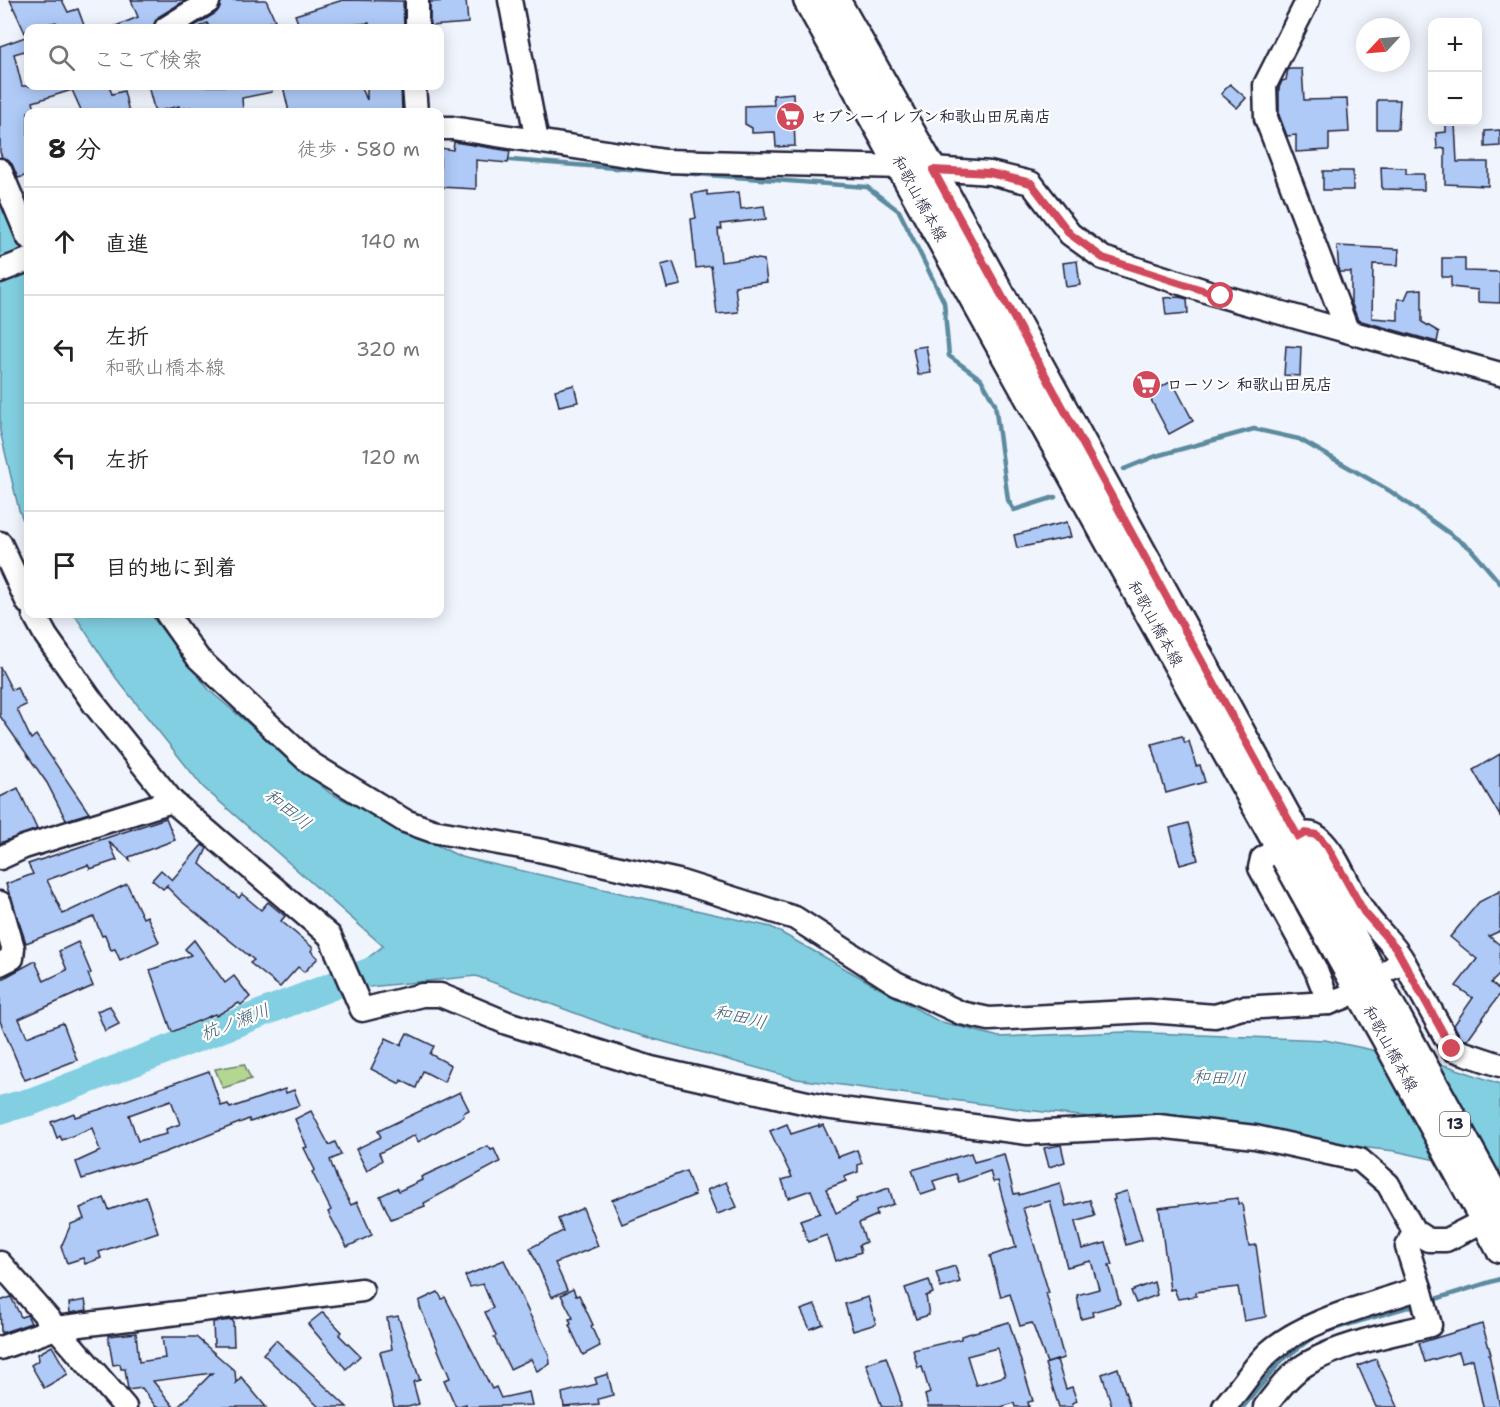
<!DOCTYPE html>
<html lang="ja">
<head>
<meta charset="utf-8">
<style>
  :root { --surface:#fff; --page:#f2f2f2; --text:#222; --muted:#767676; --line:#e0e0e0 }
  body { margin:0; font-family:"Shantell Sans","Klee One",sans-serif; background:var(--page); color:var(--text) }
  .controls { position:absolute; right:18px; top:18px; display:grid; overflow:hidden; border-radius:12px; box-shadow:0 3px 15px #0003 }
  .controls button { width:54px; height:54px; display:grid; place-items:center; padding:0; border:0; border-bottom:2px solid var(--line); background:var(--surface); color:var(--text); font:30px sans-serif }
  .compass { position:absolute; left:1356px; top:18px; width:54px; height:54px; border-radius:50%; background:var(--surface); box-shadow:0 3px 15px #0003; rotate:244deg }
  .stop { position:absolute; width:18px; height:18px; margin:-14px; border:4px solid #d1495b; border-radius:50%; background:#fff }
  .stop.end { background:#d1495b; border-color:#fff; box-shadow:0 2px 6px #0008 }
  .list { margin:0; padding:0; list-style:none }
  h2 { display:flex; justify-content:space-between; align-items:center; height:78px; margin:0; padding:0 24px; font-size:26px }
  h2 small { font-size:20px; font-weight:400; color:var(--muted) }
  .list li { display:grid; grid-template-columns:39px 1fr auto; gap:18px; align-items:center; box-sizing:border-box; height:108px; padding:0 24px; border-top:2px solid var(--line) }
  .list b { display:block; font-size:22px; white-space:nowrap }
  .list p { margin:0; font-size:20px; white-space:nowrap; color:var(--muted) }
  .list em { font-size:20px; font-style:normal; color:var(--muted) }
  .icon { flex:none; width:33px; height:33px; fill:none; stroke:currentColor; stroke-width:2; stroke-linecap:round; stroke-linejoin:round }
  .map { position:relative; flex:none; width:1500px; height:1407px; overflow:hidden }
  .search { position:absolute; background:var(--surface); box-shadow:0 3px 15px #0003; left:24px; top:24px; width:420px; height:66px; display:flex; align-items:center; gap:15px; box-sizing:border-box; padding:0 21px; border-radius:12px; color:var(--muted); font-size:22px }
  .panel { position:absolute; background:var(--surface); box-shadow:0 3px 15px #0003; left:24px; top:108px; width:420px; height:510px; border-radius:12px }
  .map>svg:first-child { display:block }
  .green { fill:#b3d691; stroke:#6a7c66; stroke-width:1.5 }
  .water { fill:#82cfe1; stroke:#5c8a9f; stroke-width:1.5 }
  .lines { fill:none; stroke-linecap:round; stroke-linejoin:round }
  .stream { stroke:#5c8a9f; stroke-width:4.5 }
  .river { stroke:#82cfe1; stroke-width:28 }
  .building { fill:#afcaf7; stroke:#22223b; stroke-width:1.5; fill-rule:evenodd }
  .minor-casing { stroke:#22223b; stroke-width:27 }
  .major-casing { stroke:#22223b; stroke-width:33 }
  .minor { stroke:#fff; stroke-width:22 }
  .major { stroke:#fff; stroke-width:28 }
  .route { stroke:#d1495b; stroke-width:8 }
  .labels { text-anchor:middle; stroke-width:4.5; stroke-linejoin:round; paint-order:stroke }
  .shield { fill:#fff; stroke:#646476; stroke-width:1.5 }
  .shield-label { font-size:15px; font-weight:bold; fill:#22223b }
  .poi-label { font-size:16px; font-weight:bold; fill:#22223b; stroke:#fff; text-anchor:start }
  .street-label { font-size:16px; fill:#22223b; stroke:#fff }
  .water-label { font-size:18px; font-style:italic; fill:#445f75; stroke:#fff }
</style>
</head>
<body>
<div class="map">
<svg width="1500" height="1407" viewBox="0 0 1500 1407">
  <rect width="100%" height="100%" fill="#eff4fd"/>
  <filter id="ink" filterUnits="userSpaceOnUse"><feTurbulence type="fractalNoise" baseFrequency=".0167" numOctaves="2"/><feDisplacementMap in="SourceGraphic" scale="12" xChannelSelector="R" yChannelSelector="G"/><feConvolveMatrix kernelMatrix="1 2 1 2 8 2 1 2 1" color-interpolation-filters="sRGB"/></filter>
  <g filter="url(#ink)">
    <path class="green" d="M244 1064 251 1079 223 1088 215 1069Z"/>
    <g class="water">
      <path d="M0 197 28 259V533L19 510 0 431Z"/>
      <path d="M74 614H150L210 691 330 793 461 857 771 927 938 1021 999 1037 1126 1032 1325 1040 1448 1066 1500 1084V1174L1395 1151 1026 1110 797 1079 615 1028 476 976 369 987 359 965 383 946 203 787 116 678Z"/>
    </g>
    <g class="lines">
      <g class="stream">
        <path d="M510 160 867 187 899 211 914 241 944 302 949 356 981 379 995 404 1008 500 1014 510 1055 497"/>
        <path d="M1124 469 1156 456 1254 429 1299 439 1390 491 1470 548 1500 583"/>
        <path d="M1429 1301 1500 1279"/>
        <path d="M1323 1332 1418 1304"/>
        <path d="M1243 1407 1281 1361 1313 1337"/>
      </g>
      <path class="river" d="M0 1110 33 1101 400 960"/>
    </g>
    <g class="building">
      <path d="M10 0H62L68 12 78 9 85 28H58L56 22 28 28 25 33Z"/>
      <path d="M131 0H186L158 17 153 28H111L138 17Z"/>
      <path d="M221 0H266L275 20 254 28H210L207 23 198 28H191L216 13 220 8Z"/>
      <path d="M343 0 403 1 404 28H369V23L340 26 341 28H300L295 15Z"/>
      <path d="M466 0 468 23 430 26V2Z"/>
      <path d="M28 36V50L14 54 22 86H109L112 94 124 91 129 112H82L72 90 33 102 36 112H28V175L18 178 12 164 2 157 0 152V46Z"/>
      <path d="M1288 69H1302L1304 100 1347 99 1349 132 1329 133V150L1296 152V135L1287 136 1279 115V88L1282 81 1286 80Z"/>
      <path d="M1230 84 1246 98 1237 108 1221 94Z"/>
      <path d="M148 86H271L272 92 242 98 243 112H193L192 107 179 109V106L155 112Z"/>
      <path d="M283 86H361L367 100V86H401L402 112H289Z"/>
      <path d="M793 93 795 146 776 147 775 132 752 133V128L745 124V106L774 105 773 95Z"/>
      <path d="M1377 100H1400L1398 129H1377Z"/>
      <path d="M1446 124H1455L1457 162H1488V186L1445 184V148L1437 149 1436 133 1446 132Z"/>
      <path d="M1500 130V146L1485 147V131Z"/>
      <path d="M454 142 510 151 508 163 476 160V189L440 187V148L453 150Z"/>
      <path d="M1381 167 1406 168V174H1424V190L1382 189Z"/>
      <rect x="1323" y="171" width="30" height="19"/>
      <path d="M707 191V195L739 192 741 209 764 206 766 219 721 224 722 229H718L721 262 750 258 764 260 767 282 735 286 738 312 717 314 711 266 696 268 691 219 696 218 692 194Z"/>
      <path d="M1337 246 1399 249 1398 265 1373 264 1372 318 1398 320V299H1405L1409 290 1422 289V322L1439 332 1437 342 1358 320 1351 302V272H1339Z"/>
      <path d="M1442 258H1465V271L1500 272V303L1478 302V290L1451 287V277H1442Z"/>
      <path d="M1077 261 1080 285 1066 287 1063 263Z"/>
      <path d="M673 262 681 285 667 288 661 265Z"/>
      <path d="M1179 297 1187 299 1188 313 1166 315 1164 298Z"/>
      <path d="M926 346 931 373 918 375 913 348Z"/>
      <path d="M1286 346 1301 347 1300 376 1284 375Z"/>
      <path d="M1172 381 1193 421 1169 434 1148 394Z"/>
      <path d="M574 385 578 402 559 406 555 390Z"/>
      <path d="M1067 522 1071 537 1017 548 1014 535Z"/>
      <path d="M0 667 12 690 17 688 26 705 17 709 31 739 36 735 89 813 66 820 47 783 0 716Z"/>
      <path d="M1182 736 1185 743 1189 741 1196 766 1200 765 1205 782 1166 793 1152 744Z"/>
      <path d="M1500 754V816L1473 770Z"/>
      <path d="M18 788 37 829 0 843V797Z"/>
      <path d="M166 818 175 840 129 857 130 860 109 842 117 860 90 869 88 865 47 880 63 914 127 884 143 918 147 916 159 942 120 960 115 949 111 950 105 935 102 936 94 917 26 943 6 884 33 874 28 864Z"/>
      <path d="M1188 823 1198 860 1180 865 1170 828Z"/>
      <path d="M202 845 207 848 200 864 239 898 242 894 261 910 268 902 275 908 285 916 281 921 313 948 311 951 318 958 304 972 298 967 280 987 250 963 254 960 181 901 166 886 168 884 163 889 152 880 161 870 172 880Z"/>
      <path d="M1500 891V931L1489 936 1500 945V974L1491 983 1500 990V994L1467 1040 1461 1038 1454 1025 1473 998 1456 986 1477 959 1450 937 1479 902Z"/>
      <path d="M194 940 225 983 234 976 250 997 241 1005 239 1003 216 1016 215 1014 172 1032 150 970 191 955 185 949Z"/>
      <path d="M78 942 91 973 88 974 93 986 19 1019 27 1037 63 1023 77 1060 25 1080 0 1021V980L35 961 44 981 67 970 59 951Z"/>
      <path d="M110 1006 119 1024 105 1031 97 1011Z"/>
      <path d="M407 1033 434 1046 430 1054 451 1065 444 1082 423 1071 416 1088 401 1080 400 1084 371 1069 386 1038 401 1045Z"/>
      <path d="M209 1071 221 1106 228 1104 230 1108 285 1089 286 1093 294 1090 300 1105 250 1122 249 1119 163 1153 82 1179 76 1162 100 1151 92 1128 62 1140 60 1136 57 1138 51 1122 74 1113 75 1117 101 1109ZM171 1100 180 1124 166 1129 167 1134 138 1141 129 1115Z"/>
      <path d="M460 1092 469 1110 463 1113 464 1116 418 1142 415 1135 379 1153 382 1160 367 1171 356 1149 381 1137 378 1131Z"/>
      <path d="M311 1111 329 1145 335 1142 341 1155 330 1160 337 1179 351 1205 357 1202 372 1235 347 1247 328 1212 331 1210 312 1172 315 1170 304 1148 307 1147 295 1119Z"/>
      <path d="M787 1124 791 1134 819 1125V1127L823 1125 838 1157 857 1150 862 1163 858 1165V1172L844 1177 846 1181 826 1189 836 1213 857 1202 856 1199 889 1188 894 1204 876 1210 877 1215 859 1223 866 1242 859 1245 861 1252 836 1261 827 1235 808 1242 800 1220 820 1213 811 1190 788 1198 782 1180 792 1177 770 1131Z"/>
      <path d="M1061 1145 1065 1162 1049 1167 1044 1148Z"/>
      <path d="M488 1146 491 1150 494 1149 500 1162 424 1203 425 1206 391 1219 380 1196 397 1188 399 1191 422 1180 421 1177Z"/>
      <path d="M971 1153 974 1162 1004 1154 1014 1194 1019 1193V1195L1060 1183 1066 1206 1090 1200 1095 1216 1075 1222 1082 1249 1106 1243 1113 1265H1109L1120 1304 1092 1312 1093 1316 1081 1319 1077 1295 1099 1289 1091 1261 1067 1267 1050 1201 1023 1208 1049 1293H1046L1064 1358 1047 1363 1032 1323 1020 1326 1010 1294 1001 1297 990 1256 1016 1247 998 1181 993 1182 990 1171 959 1182 956 1174 933 1181 936 1190 921 1195 912 1170Z"/>
      <path d="M686 1171 695 1195 622 1224 612 1200Z"/>
      <path d="M726 1182 737 1207 717 1214 707 1190Z"/>
      <path d="M1127 1191 1142 1240 1126 1245 1113 1200 1115 1199 1114 1195Z"/>
      <path d="M146 1197 158 1232 99 1252 101 1258 85 1264 83 1258 67 1263 61 1247 71 1224 84 1219 80 1208 104 1198 109 1210Z"/>
      <path d="M1238 1198V1204H1242L1249 1246 1256 1245 1266 1317 1244 1321 1238 1287 1196 1292V1296L1178 1299 1174 1289 1170 1290 1159 1208Z"/>
      <path d="M583 1208 598 1246 555 1263 567 1290 552 1297 530 1248 563 1231 558 1219Z"/>
      <path d="M504 1260 549 1355 550 1364 537 1371 531 1359 510 1369 494 1337 496 1336 485 1312 493 1308 483 1284 470 1287 465 1276Z"/>
      <path d="M955 1266 960 1282 941 1288 936 1272Z"/>
      <path d="M929 1280 933 1293 926 1296 929 1315 916 1319 905 1288Z"/>
      <path d="M1154 1282 1157 1295 1136 1303 1131 1291Z"/>
      <path d="M573 1289 576 1296 579 1295 593 1325 591 1326 600 1346 583 1355 569 1325 571 1324 569 1319 573 1318 561 1295Z"/>
      <path d="M438 1292 442 1299 445 1297 492 1389 496 1387 501 1398 529 1392 532 1405 467 1407 466 1404 456 1407 444 1380 450 1378 420 1307 419 1301Z"/>
      <path d="M11 1297 21 1317 27 1315 31 1323 1 1333 0 1301Z"/>
      <path d="M868 1297 876 1324 853 1331 845 1304Z"/>
      <path d="M85 1300 87 1310 70 1313 69 1303Z"/>
      <path d="M815 1305 823 1324 810 1329 801 1310Z"/>
      <path d="M323 1312 342 1332 339 1335 360 1356 346 1369 308 1324Z"/>
      <path d="M398 1316 420 1380 413 1382 419 1404 408 1407H394L380 1352 392 1349 387 1318Z"/>
      <path d="M233 1320 234 1346H214L213 1322Z"/>
      <path d="M1009 1322 1033 1401 1028 1402 1029 1407H1015L1014 1403 1001 1407H928L925 1395 930 1393 922 1367 918 1368 913 1350 961 1339V1336ZM997 1348 1005 1376 976 1385 967 1356Z"/>
      <path d="M1482 1324 1491 1354H1489L1500 1407H1483L1473 1359 1462 1362 1459 1352 1425 1362 1419 1343Z"/>
      <path d="M136 1333 139 1362 165 1358 162 1337H196L235 1371 236 1383 241 1377 266 1407H178L212 1373 153 1381 174 1407H156L142 1388 128 1390 125 1369H121L120 1364 113 1365 108 1336Z"/>
      <path d="M276 1340 347 1407H319L263 1354Z"/>
      <path d="M52 1346 68 1374 44 1388 31 1365 39 1360 38 1354Z"/>
      <path d="M886 1357 900 1397 901 1407H882L866 1364Z"/>
      <path d="M1376 1359 1398 1407H1376L1358 1366Z"/>
      <path d="M1057 1360 1066 1389 1072 1387 1077 1401 1072 1403 1073 1407H1059L1045 1364Z"/>
      <path d="M1118 1368 1122 1382 1130 1407H1112L1102 1374Z"/>
      <path d="M608 1374 613 1395 598 1399 599 1404 564 1407 562 1393 597 1384 595 1378Z"/>
    </g>
    <g class="lines">
      <defs>
        <g id="minor">
          <path d="M510 0 537 141"/>
          <path d="M1308 0 1265 85 1266 118 1347 330"/>
          <path d="M166 28 208 2"/>
          <path d="M417 28V0"/>
          <path d="M414 86 416 112"/>
          <path d="M440 128H452L665 161 903 167 990 173 1031 183 1070 234 1103 258 1221 296 1500 374"/>
          <path d="M0 170 28 237"/>
          <path d="M0 271 28 260"/>
          <path d="M0 543 28 603"/>
          <path d="M34 614 46 636 94 704 172 801 330 936 362 1010 422 995H440L507 1023 651 1068 825 1107 1028 1133 1158 1126 1255 1137 1360 1160 1388 1184 1414 1231 1428 1240H1446L1499 1213"/>
          <path d="M167 614 198 658 310 763 405 821 433 831 543 851 678 881 795 918 896 983 961 1013 989 1019 1149 1011 1215 1016 1242 1008 1329 1003 1345 997"/>
          <path d="M1298 837C1305 833 1312 832 1319 838 1339 856 1348 888 1363 910 1375 929 1393 942 1404 962"/>
          <path d="M1280 847 1262 859 1260 868 1316 970 1329 1003"/>
          <path d="M0 858 24 847 172 801"/>
          <path d="M0 903 13 948 12 958 0 964"/>
          <path d="M1392 968 1404 962 1452 1049 1500 1065"/>
          <path d="M0 1263 125 1407"/>
          <path d="M0 1348 56 1328 362 1290"/>
          <path d="M1224 1407C1238 1391 1250 1372 1265 1356 1299 1321 1374 1304 1420 1288L1407 1247 1414 1231"/>
          <path d="M1265 1407C1278 1390 1291 1372 1310 1362 1346 1342 1391 1335 1430 1325L1420 1288"/>
        </g>
        <g id="major">
          <path d="M808 0 1386 1038 1500 1248"/>
          <path d="M835 0 932 170 1500 1206"/>
        </g>
      </defs>
      <use href="#minor" class="minor-casing"/>
      <use href="#major" class="major-casing"/>
      <use href="#minor" class="minor"/>
      <use href="#major" class="major"/>
    </g>
  </g>
  <g class="lines" filter="url(#ink)">
    <path class="route" d="M1221 296 1103 258 1070 234 1031 183 990 173 933 170 1298 837 1305 833 1317 835 1327 846 1364 912 1396 948 1452 1049"/>
  </g>
  <defs>
    <symbol id="supermarket-disc" viewBox="-11 -11 22 22"><circle r="9.5" fill="#d1495b" stroke="#fff"/><path d="M-6-5.5h2.5l.6 2H6L4.5 2H-2.5L-4.4-4H-6ZM-1.5 3.2a1.3 1.3 0 1 0 .1 0ZM3 3.2a1.3 1.3 0 1 0 .1 0Z" fill="#fff"/></symbol>
  </defs>
  <g fill-rule="evenodd">
    <use href="#supermarket-disc" x="774" y="100" width="33" height="33"/>
    <use href="#supermarket-disc" x="1130" y="368" width="33" height="33"/>
  </g>
  <g class="labels">
    <rect class="shield" x="1440" y="1112" width="30" height="24" rx="4.5"/>
    <g class="shield-label">
      <text x="1455" y="1129">13</text>
    </g>
    <g class="poi-label">
      <text x="811" y="122">セブンーイレブン和歌山田尻南店</text>
      <text x="1167" y="390">ローソン 和歌山田尻店</text>
    </g>
    <g class="street-label">
      <text transform="translate(920 198) rotate(61)" y="6">和歌山橋本線</text>
      <text transform="translate(1156 623) rotate(61)" y="6">和歌山橋本線</text>
      <text transform="translate(1391 1048) rotate(61)" y="6">和歌山橋本線</text>
    </g>
    <g class="water-label">
      <text transform="translate(288 809) rotate(39)" y="6">和田川</text>
      <text transform="translate(740 1017) rotate(13)" y="6">和田川</text>
      <text transform="translate(235 1022) rotate(-21)" y="6">杭ノ瀬川</text>
      <text transform="translate(1219 1078) rotate(4)" y="6">和田川</text>
    </g>
  </g>
</svg>
<div class="controls">
<button>+</button>
<button>−</button>
</div>
<svg class="compass" viewBox="-18 -18 36 36"><path d="M0-13l5 13h-10z" fill="#e53935"/><path d="M0 13l5-13h-10z" fill="#767676"/></svg>
<div class="stop" style="left:1221px;top:296px"></div>
<div class="stop end" style="left:1452px;top:1049px"></div>
<div class="search"><svg class="icon" aria-label="search" viewBox="0 0 24 24"><circle cx="10" cy="10" r="6"/><path d="M15 15l6 6"/></svg>ここで検索</div>
<section class="panel">
<h2>8 分<small>徒歩 · 580 m</small></h2>
<ul class="list">
<li><svg class="icon" aria-label="ahead" viewBox="0 0 24 24"><path d="M12 20V5M6 11l6-6 6 6"/></svg><div><b>直進</b></div><em>140 m</em></li>
<li><svg class="icon" aria-label="left" viewBox="0 0 24 24"><path d="M17 20v-9H6M10 6l-5 5 5 5"/></svg><div><b>左折</b><p>和歌山橋本線</p></div><em>320 m</em></li>
<li><svg class="icon" aria-label="left" viewBox="0 0 24 24"><path d="M17 20v-9H6M10 6l-5 5 5 5"/></svg><div><b>左折</b></div><em>120 m</em></li>
<li><svg class="icon" aria-label="arrive" viewBox="0 0 24 24"><path d="M6 21V4h12l-3 4 3 4H6"/></svg><div><b>目的地に到着</b></div></li>
</ul>
</section>
</div>
</body>
</html>
